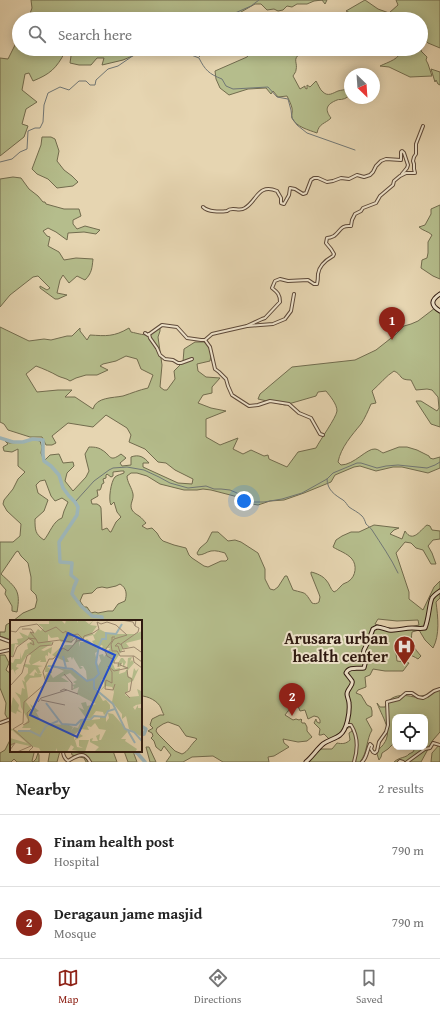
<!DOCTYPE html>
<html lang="en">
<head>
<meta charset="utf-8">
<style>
  :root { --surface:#fff; --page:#f2f2f2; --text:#222; --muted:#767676; --line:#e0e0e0; --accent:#8f2418 }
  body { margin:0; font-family:"Gentium Book Plus",serif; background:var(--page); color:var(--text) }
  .controls { position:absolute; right:12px; bottom:12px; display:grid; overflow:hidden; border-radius:8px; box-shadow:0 2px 10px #0003 }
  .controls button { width:36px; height:36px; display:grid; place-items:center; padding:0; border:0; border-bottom:1px solid var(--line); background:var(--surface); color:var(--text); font:20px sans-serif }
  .compass { position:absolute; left:344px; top:68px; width:36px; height:36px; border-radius:50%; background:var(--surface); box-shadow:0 2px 10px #0003; rotate:155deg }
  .you { position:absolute; left:244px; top:501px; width:14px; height:14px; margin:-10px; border:3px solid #fff; border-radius:50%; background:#1a73e8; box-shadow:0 0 0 6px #1a73e833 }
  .badge { display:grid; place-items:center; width:26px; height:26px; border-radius:50%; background:var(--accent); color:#fff; font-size:13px; font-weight:700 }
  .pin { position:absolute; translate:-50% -33px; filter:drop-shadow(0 1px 2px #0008) }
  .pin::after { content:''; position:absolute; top:21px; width:14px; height:12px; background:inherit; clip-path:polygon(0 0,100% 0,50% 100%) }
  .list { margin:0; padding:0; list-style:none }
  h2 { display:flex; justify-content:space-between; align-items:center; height:52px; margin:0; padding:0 16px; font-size:17px }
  h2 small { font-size:13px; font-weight:400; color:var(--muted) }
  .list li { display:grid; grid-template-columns:26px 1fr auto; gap:12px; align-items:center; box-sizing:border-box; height:72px; padding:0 16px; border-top:1px solid var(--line) }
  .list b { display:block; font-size:15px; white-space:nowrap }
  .list p { margin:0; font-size:13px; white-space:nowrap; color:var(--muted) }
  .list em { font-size:13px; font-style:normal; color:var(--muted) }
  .icon { flex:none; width:22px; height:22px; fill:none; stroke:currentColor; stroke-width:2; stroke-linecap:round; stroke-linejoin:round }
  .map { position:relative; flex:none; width:440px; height:762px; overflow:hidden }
  .search { position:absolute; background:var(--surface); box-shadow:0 2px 10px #0003; left:12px; right:12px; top:12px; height:44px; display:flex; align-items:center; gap:10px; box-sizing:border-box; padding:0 14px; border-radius:22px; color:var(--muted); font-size:15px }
  .sheet { height:196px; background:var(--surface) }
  nav { display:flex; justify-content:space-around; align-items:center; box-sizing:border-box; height:56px; border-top:1px solid var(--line); background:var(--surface); font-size:11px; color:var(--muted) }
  nav a { display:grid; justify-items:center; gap:2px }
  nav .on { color:var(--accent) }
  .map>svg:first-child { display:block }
  .green { fill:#b5bd8c; stroke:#726c4e; fill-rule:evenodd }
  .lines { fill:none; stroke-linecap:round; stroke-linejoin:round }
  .stream { stroke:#717775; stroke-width:1 }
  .river { stroke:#9db5b8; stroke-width:3.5 }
  .minor-casing { stroke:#5d4939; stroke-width:4 }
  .secondary-casing { stroke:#2f1a11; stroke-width:5 }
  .minor { stroke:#efe4cc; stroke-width:2 }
  .secondary { stroke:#efe4cc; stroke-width:3 }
  .labels { text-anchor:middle; stroke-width:4; stroke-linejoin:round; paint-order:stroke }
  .poi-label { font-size:16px; font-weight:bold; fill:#2f1a11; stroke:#efe4cc; text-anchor:end }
  .inset-river { fill:none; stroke:#9db5b8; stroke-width:2 }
  .inset-road { fill:none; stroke:#9d8a71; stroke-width:1 }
  .view { fill:#1d4ed8; fill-opacity:0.15; stroke:#1d4ed8; stroke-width:2 }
  .inset-edge { fill:none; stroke:#2f1a11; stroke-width:2 }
</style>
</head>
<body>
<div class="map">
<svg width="440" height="762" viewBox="0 0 440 762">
  <rect width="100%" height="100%" fill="#e6d5b1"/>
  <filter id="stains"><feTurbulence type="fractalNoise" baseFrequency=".005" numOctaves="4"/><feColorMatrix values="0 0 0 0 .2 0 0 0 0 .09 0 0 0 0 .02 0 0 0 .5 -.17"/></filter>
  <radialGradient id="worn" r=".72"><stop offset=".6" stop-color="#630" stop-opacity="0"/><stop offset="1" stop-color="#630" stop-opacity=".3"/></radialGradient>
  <g class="green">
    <path d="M31 0H327L325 4 322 0 314 1 307 4H297L292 7 287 6 283 10 278 11 274 9 267 10 261 4H255L241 12 240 19H28L32 8Z"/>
    <path d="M365 0 378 9 389 13 398 5 396 0H440V48L428 43 421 37V19H385L371 16 354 15 346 11Z"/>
    <path d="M19 41V49H64L65 52C56 69 50 74 33 81L29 73 25 74 22 90 37 102 26 109 22 124 28 126 24 137 0 156V58L8 59 16 43Z"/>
    <path d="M421 47H422L421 51 427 57 426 60 428 64 432 76 410 77 389 67 380 66C388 62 401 59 401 49H421Z"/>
    <path d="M72 49H159L142 52 123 60 102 65 104 58H97L91 65H79L70 63Z"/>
    <path d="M254 49H298L300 54C292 59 298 63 296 70 296 72 294 74 293 76L300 89 305 86V88L307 89V85L310 87 316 81C318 84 320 90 323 92 328 97 333 93 338 91 341 90 344 90 348 89L349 90V96C347 97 345 99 343 99 341 100 339 99 337 100 327 104 324 109 331 118 325 124 319 123 317 133 309 130 296 127 292 118 291 115 293 112 292 108 291 104 289 100 287 96L278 97 273 91 271 94 266 88 248 89 229 95 220 88 216 79 215 71 247 57Z"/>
    <path d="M431 69 440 72V85L438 84 436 80 435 82Z"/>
    <path d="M42 137H51L55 139 59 151 57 161 64 170 72 176 78 182 73 186 57 188 48 179 37 174 32 169 41 145Z"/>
    <path d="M13 177 21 178 29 189 38 196 43 202H45L46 204 64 209H79L81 216 73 220V224L77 229 85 226 100 230 96 234 84 232 68 233 67 240 56 232 48 228 43 231 47 236 50 237 48 246 59 252 64 260 76 258 93 259C92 268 92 273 85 280L77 276 69 283 63 275 60 280 57 293 67 295 58 299H55L40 288V286L47 290 50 288 38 276 33 277 10 295 0 307V179Z"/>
    <path d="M440 205V279L433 276 421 268 422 260 427 258 428 253V242L432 235C428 231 423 231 419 227L425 225 431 214V209Z"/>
    <path d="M435 308 440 311V427L431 424 416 401H421L437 411 439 408 438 397 432 390 427 389 416 390 411 380C398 380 403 375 394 371 386 376 380 384 372 391L376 403 371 404C368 411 365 418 361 424 352 435 341 447 338 462L341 465C354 465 367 448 375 449 378 449 381 452 383 453L399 447H407L417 450 429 456 430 458 433 459 440 457V468L428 473 402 467H393L376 471 360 466 354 467 335 475 331 482 304 493 284 500 270 501 258 505 246 503 238 497 211 490 203 489 197 490H184L160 484 147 476 137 473H131L127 476C127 482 132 488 133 494 134 500 129 504 132 510 134 513 136 514 139 516 142 518 144 521 146 523L142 526 147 529 152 528 157 533 160 538 163 541 174 545 186 548 189 555 192 558 204 566 208 567 221 561H226L228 559 225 553C221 552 216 550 211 551 206 552 204 555 198 555L197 553 200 548 207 542 212 532H218L228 541 235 540 241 542 258 553 265 569V579L270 589 274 590 278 587 285 576H287L293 590C307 594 304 591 312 603 314 604 317 604 319 602L320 597 319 594 311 574V572C316 573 323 576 326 580 330 584 330 589 334 592 338 590 338 589 341 586 343 583 347 583 349 581 356 576 357 565 352 559 347 553 339 551 333 547L336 540 342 536 351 532H359L374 525 399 528 394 530 390 534 402 539 405 531C413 544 421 529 427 525L430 526 432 530 440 531V539L433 540 428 546 432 553 436 564H431L423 550 416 548 411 543 405 542 396 553 409 592V599L423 610 434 587 440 581V598L436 602C438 617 440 635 433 648L425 640 419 630 412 632C410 643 414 648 421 656L418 659C412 655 403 652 396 653L397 661 404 662 409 663 403 671H385L373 669 370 675 365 677 366 687 358 690 356 693 361 695 367 705 371 707 372 711V716L366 719 372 730C366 740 368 752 360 762H308L320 749H332L337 743C342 744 346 744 350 740L349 733 352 731V729L350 727 346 729 345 731 343 729C341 736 335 737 329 739L324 734 321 735H319L320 729 314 723 316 719V720L317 722 319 723H320V720L318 717 314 716 308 719 305 710 300 711 298 706 293 704 291 705 292 709 288 711 285 715 293 720 296 719 299 720 301 719 302 720 301 721 302 723H305L307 727V731L312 737 307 741 298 742 283 739 284 743 289 747 274 756 268 757 269 762H223L213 756 192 757 183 762H166L171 755 164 746 161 751 156 747 154 741 151 738 153 736 152 733 148 731 153 728 150 725 152 719 160 715H164C163 713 162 711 161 708 158 701 148 696 141 696V621H93L89 620V621H13L23 613 35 608 37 600 36 595 31 590V577L28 563 21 556 18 551 16 552 1 574C16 588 21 590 17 612L12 611V606L5 594 6 590 0 583V542H13L20 536 21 524 7 511 3 504 4 500 13 489 18 479 25 472 18 466V449L12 452 4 451 3 447 8 444 5 441 9 443 23 442 32 439 40 441 42 447 41 453 44 461 50 455 59 454 63 463 73 462 74 466 67 473 65 481 73 491 86 477 89 471 86 459 85 454 89 447C93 447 98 447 102 450 111 455 109 463 121 454L126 458 120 463 122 466 131 465V457C139 454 144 457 149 463H143V467L178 483 192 484 193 479 175 470 166 463 158 462 145 449 129 442 131 435 127 428 106 415 93 427 68 423 52 436 56 443 52 445H46L42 437H30L8 430 4 424 0 422V327L29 341 44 339 51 340 67 336H72L80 328V331L87 340 90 335C106 336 114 337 129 328L131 332C145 335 149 338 160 327V331L158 337 162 365 160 387 164 390H167L175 379 174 371 183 362 184 349 195 342H204C210 348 212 352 210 361L197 364 198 371 206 377 220 378 212 387V393L203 395 198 403 211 408 226 411 206 419V437L220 445 238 438 233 449 243 454 251 450 264 456 268 455 269 459 287 467 298 452 316 448C320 440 336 418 337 411 337 404 330 396 326 391L318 392 316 396 285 405 258 399 260 394 292 367 355 360 376 350 395 335 404 326 411 324 418 321ZM126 356 137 359 141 369 153 375 148 388C139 390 132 393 123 396 113 398 96 397 93 409L75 397H65L72 390H58L37 392 26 374 36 366C44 369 51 372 58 376 62 378 66 378 70 381L76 378 86 375H97L108 370 100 366 103 364 116 361ZM121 471H124V473C122 474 117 475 115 477 111 481 108 500 111 505L114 502 117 512 121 517 116 522 111 532H110L107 528 102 530 101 508 100 506 97 504H92L91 500 98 496 97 490H100L101 488 102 484 104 483 103 479 106 478V475L107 474 111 477 113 476V472ZM45 480 51 496 55 501 62 498 68 502 64 511 62 518C53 521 50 533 44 540 35 534 35 530 35 519L44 511 48 500 38 493 36 485 40 481ZM120 584C127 588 127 595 125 601L118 604 113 611H108L98 613 95 612 91 613 87 607H84L80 601 83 594 92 593 97 588 102 587 107 588 116 586ZM378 619 397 621 418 620 419 625C401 629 393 631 375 624ZM168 722 179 726 186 736 195 738 197 739C191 744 188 752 182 754L175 751 158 734 156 731 157 728 163 724Z"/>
    <path d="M11 622V640L0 636V632H5L6 625Z"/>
    <path d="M0 655H5L9 663 6 670 11 674V751H34V753L32 761 33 762 36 759 38 753 39 755V762H17L14 759 11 762H0V753L5 750 11 738 9 721 5 714 6 703 0 688Z"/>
    <path d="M440 690V732L433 740 421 762H394C399 757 406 758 409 754L413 752 414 750 412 747H425V717H395V742L388 749 382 753 381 757 379 760 377 754 378 750C396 735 384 721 377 703L380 707H385C388 697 399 694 409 696 410 696 414 697 415 697 421 697 435 692 440 690Z"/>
    <path d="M440 744V762H431L432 753Z"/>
    <path d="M146 747H149L156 762H150Z"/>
    <path d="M50 751H60L57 762H48Z"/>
    <path d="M71 751H113L117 762H86L84 758 72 755Z"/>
    <path d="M124 751H134V754L137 762H128Z"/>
  </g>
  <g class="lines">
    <g class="stream">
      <path d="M233 19 235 13 251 6 259 0"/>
      <path d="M176 49 199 58C205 70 209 74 222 79L226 86 233 89 268 87 277 97 288 99 291 110 292 118 297 125 307 133 355 150"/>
      <path d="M199 57 207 49"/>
      <path d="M0 162 12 159 20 152 27 149 28 131 35 128H40L43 122 44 105 48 93 60 87 69 90 79 81H86L90 85H95L96 80 108 69 118 66 137 53 148 49"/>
      <path d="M327 479C327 490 335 495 343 500 346 502 347 505 349 507 353 510 358 512 362 516 364 518 365 521 366 524 368 526 371 528 372 530 381 544 391 558 398 573"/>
      <path d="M75 502 94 481 109 470 113 468 127 467 144 470 159 477 170 483 188 488 206 486 214 489H221L230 490 237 493 243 498 250 502H264L282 499 302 493 327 479 333 473 357 463H361L377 468 386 466 398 465 427 468 435 465 440 462"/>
    </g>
    <g class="river">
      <path d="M0 438 13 442H23L33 439 43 440V455L44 461 51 466 59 475 63 488 69 496 75 502 78 507 77 515 59 542 60 562 72 563 71 575 77 580 74 587 72 594 81 606 92 616 102 617V621"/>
      <path d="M141 726 146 729 144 734 141 735"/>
      <path d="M134 751 138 754 145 762"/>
    </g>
    <defs>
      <g id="minor">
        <path d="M203 207C208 212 220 212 227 211 228 210 231 209 233 209 237 209 241 211 245 208 257 201 258 183 277 191L281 198V203L284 204 289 195 290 188 295 189 303 194 306 193 311 180 314 178H318L327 182 333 181 341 178 349 179 357 175 364 177 370 175 373 172 376 166 381 161 386 159 401 160V152L402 151 404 153 408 165 407 168 402 174"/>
        <path d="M247 326 262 319 265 318 280 302C280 294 277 292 272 288L275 281 280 279 288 281 308 280 314 284H317C318 280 318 278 318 274 319 266 326 260 333 256L334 254 331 249 326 243 327 238C329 238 332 237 334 236 341 231 340 225 351 226L352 220 355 214 361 211 363 208 376 203 380 196 393 185 394 181 400 176 406 173H415L414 169V164L413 161 414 157 416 154V144L423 126"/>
        <path d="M145 333 148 335 162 325 177 327 187 338 201 340H205L212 334 225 331 247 326 273 324 285 319 291 311 294 294"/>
        <path d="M149 334 150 338 157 348 160 355 165 359 173 360 178 363H181L192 359"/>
        <path d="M205 340 210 347 215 369 219 372 226 379 228 386 232 395 249 406 258 405 270 401 289 404 299 413 311 418 320 434 323 435"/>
        <path d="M0 638 11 642"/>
        <path d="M0 652 9 650H11"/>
        <path d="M0 723 11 719"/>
        <path d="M347 726 348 725H351C358 736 358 749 354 762"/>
        <path d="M63 751C63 755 65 759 68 761 73 758 80 753 85 756 88 758 89 760 90 762"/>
        <path d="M362 762C367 758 367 750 370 744L372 746 371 749 373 752 375 753 377 751 379 742 386 732 388 725 387 702 399 699 406 693H412L418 697 423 698 427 696 434 691 440 689"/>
        <path d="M399 762 400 761 403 762"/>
        <path d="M407 762 425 749 430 748 433 743 440 745"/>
      </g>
      <g id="secondary">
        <path d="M440 294C431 300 430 305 440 311"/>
        <path d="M306 762C313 756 317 749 323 744 328 740 335 739 340 735 347 730 350 712 349 703 349 700 347 697 347 694 347 689 354 685 352 681 350 678 348 676 346 673 349 666 358 669 364 668L365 664 363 655 364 650 368 642 373 629 377 627C381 627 385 629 389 630 397 631 404 628 412 628 417 628 420 629 425 628 429 618 429 605 432 598 434 595 437 593 440 591"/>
      </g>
    </defs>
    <use href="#minor" class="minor-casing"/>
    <use href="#secondary" class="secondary-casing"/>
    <use href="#minor" class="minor"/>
    <use href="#secondary" class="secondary"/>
  </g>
  <defs>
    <symbol id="hospital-pin" viewBox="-11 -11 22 30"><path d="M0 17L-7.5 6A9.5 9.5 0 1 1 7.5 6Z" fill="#8f2418" stroke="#efe4cc"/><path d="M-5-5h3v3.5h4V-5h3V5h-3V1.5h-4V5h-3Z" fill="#fff"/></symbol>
  </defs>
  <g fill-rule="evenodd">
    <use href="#hospital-pin" x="392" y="634" width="25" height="34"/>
  </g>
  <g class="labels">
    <g class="poi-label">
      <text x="388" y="644">Arusara urban<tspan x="388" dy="18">health center</tspan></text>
    </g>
  </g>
  <g transform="translate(10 620)">
    <rect width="132" height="132" fill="#e6d5b1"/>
    <path d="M39 0H51L55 4 56 0H67L68 3V0H74L79 4 83 1 78 0H84L80 5 87 6 82 13 84 15 89 9 99 14H125L132 11V19L116 23 119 27 113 29 103 44 105 49 110 48 109 54 115 52 117 49 113 47V42L110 47 107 45 111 38H113L116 42 114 46 117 48 118 38 122 37 120 42 122 40 124 43 118 50V56L122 58 124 48 126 51 129 48 123 61 118 63V71L115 75 119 77 129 76 127 69 131 71 132 68 131 84 126 85 123 87 125 90 128 85V88H132V115L130 116 119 109 116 96 112 99V94L102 82 104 72 102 67 96 66 90 71 94 66V59H92L89 69H86L93 81 96 80 100 85V89L94 95 93 92 86 91 81 98H76L68 87 74 90 71 83 76 82 77 86 86 84 67 74 69 67 62 70 64 67 62 65 66 64 63 62 67 60 60 53 51 57 59 62H36L35 56 38 52H35L36 42H30L31 40 21 45 19 42 21 35 18 34 11 44H7L6 47 9 48 5 51 6 55 3 49 0 51V42L3 43 5 39H10V32L11 39 15 30 18 29 17 24 22 21 19 19 9 25 5 24 3 36H0L1 24 8 23 7 19 13 18 9 12 18 16 20 12 25 13 28 9 31 11 33 8 28 4H39ZM38 14 41 18 48 17 51 22 62 23 64 16H60L64 15 67 17 63 25H55L53 28 52 26 42 35 56 42H59L57 38 61 37 62 40 63 37 70 49 73 48 70 46H73L76 51 77 60 65 50 52 49 44 45 37 46 35 35V38L36 35 38 36V32L41 34 42 27 34 31 31 30 43 23 38 21ZM83 15 85 20 82 21 85 26 77 19 75 20 76 22H70V27L69 23 72 18ZM91 25 93 26 90 30 92 28 96 34 97 28H100L94 37 93 34 89 35 91 41 88 46 85 33 88 31 86 27 89 30ZM43 46 54 51 43 58 40 53H42V50L37 47ZM15 44 33 46 28 47 31 53 28 54 25 49 19 55 24 56 25 52 28 54H32L31 57 20 58 16 63 18 77 16 82 24 93 20 84 29 91 26 92 30 99 28 100 40 104 59 105 63 107 61 111 64 107 68 108 71 101 90 99V96H96V102L99 98 98 93 103 94 118 111 111 119H116L115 121 127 129 125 132H84L89 127 80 122V119L83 118 82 121H88L86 116 90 114 89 120H91L96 110 89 109 85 103 81 107 77 106 79 110 71 109 64 115V120L70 114 73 116 65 120 67 127 73 128 69 126V120H79L75 132 62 130 64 127 61 125 57 132H47V128L45 132H31L29 128 6 123 0 127V118L17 123 2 110 0 112V108L10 112H22L19 111 21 108H12L18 100 11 87 10 79 5 72 11 75 12 68 15 69 12 60 15 62 14 58 18 53V48L13 46ZM3 77 9 85 8 89 12 93 7 91 6 94 0 91Z" fill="#b5bd8c" fill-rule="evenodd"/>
    <path class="inset-river" d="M112 4 106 14 96 13V19H92L89 25 86 43 89 54 84 59V68L103 84 115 109 124 112 132 121M53 36 56 48M38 46 62 49 77 61 84 59M36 83 52 104 66 105 71 100 81 99 84 96 95 97 98 91 105 89M8 111H20L30 116 36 106 48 101M118 111 125 123"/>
    <path class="inset-road" d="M111 0 123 2 125 6M126 0 125 6 129 8 128 12 111 24 113 29 124 27 131 32 132 30M12 9H21L24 13 20 12 26 19 18 18 23 21 24 25 20 23M0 11 6 12 10 7 27 4 35 12 46 7 53 13 56 11 57 16 68 14 73 19M105 17H102V21L95 30 97 36 104 40V43H109L108 47M26 19 28 23 50 20 61 22 67 17 66 22M112 25 108 23 105 26H108L110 32 115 31M0 36 3 37 7 27 18 19M123 36 124 42 132 48M117 50 118 57 122 59 120 71 115 73 120 78M54 54 62 63V70M105 64 103 70 95 69 96 60 102 63V52L98 46 104 51 118 48 110 45 111 43M0 66 12 53 17 36 30 26 42 25 43 22M50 71 54 69 68 74M31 80 55 85M28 82 31 78 57 70M13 105 19 102 17 93 21 89M0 123V125L5 123 0 130M7 132 21 126M18 132 23 127 3 109 13 103 14 82 36 63 33 52 39 39H43L53 28 58 31 67 21 73 20 74 16 83 13 89 9 87 2 91 4 97 2 106 5 117 15 104 19 101 24 102 31H107L110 36H124L132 42"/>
    <path class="view" d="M58 13 105 35 67 117 20 95Z"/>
    <rect width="132" height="132" class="inset-edge"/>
  </g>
  <rect width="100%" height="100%" filter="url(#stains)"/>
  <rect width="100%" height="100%" fill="url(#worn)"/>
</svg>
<div class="controls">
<button><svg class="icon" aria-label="locate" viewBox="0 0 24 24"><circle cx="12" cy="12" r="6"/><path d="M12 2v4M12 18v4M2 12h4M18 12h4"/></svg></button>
</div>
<svg class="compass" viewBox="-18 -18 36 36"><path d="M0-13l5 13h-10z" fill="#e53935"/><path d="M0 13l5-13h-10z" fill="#767676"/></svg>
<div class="you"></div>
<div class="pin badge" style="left:392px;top:340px">1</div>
<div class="pin badge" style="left:292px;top:716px">2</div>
<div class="search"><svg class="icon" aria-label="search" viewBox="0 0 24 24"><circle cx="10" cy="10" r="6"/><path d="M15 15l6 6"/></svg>Search here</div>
</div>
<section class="sheet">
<h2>Nearby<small>2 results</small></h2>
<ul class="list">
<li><span class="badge">1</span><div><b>Finam health post</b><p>Hospital</p></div><em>790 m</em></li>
<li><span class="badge">2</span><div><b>Deragaun jame masjid</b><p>Mosque</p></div><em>790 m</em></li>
</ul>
</section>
<nav>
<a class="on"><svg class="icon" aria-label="map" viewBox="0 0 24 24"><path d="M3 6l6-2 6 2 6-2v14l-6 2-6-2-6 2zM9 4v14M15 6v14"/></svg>Map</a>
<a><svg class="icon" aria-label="directions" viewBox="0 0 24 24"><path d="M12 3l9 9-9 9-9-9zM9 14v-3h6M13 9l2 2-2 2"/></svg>Directions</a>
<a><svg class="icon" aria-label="saved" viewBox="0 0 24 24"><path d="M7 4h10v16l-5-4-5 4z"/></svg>Saved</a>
</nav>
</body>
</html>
